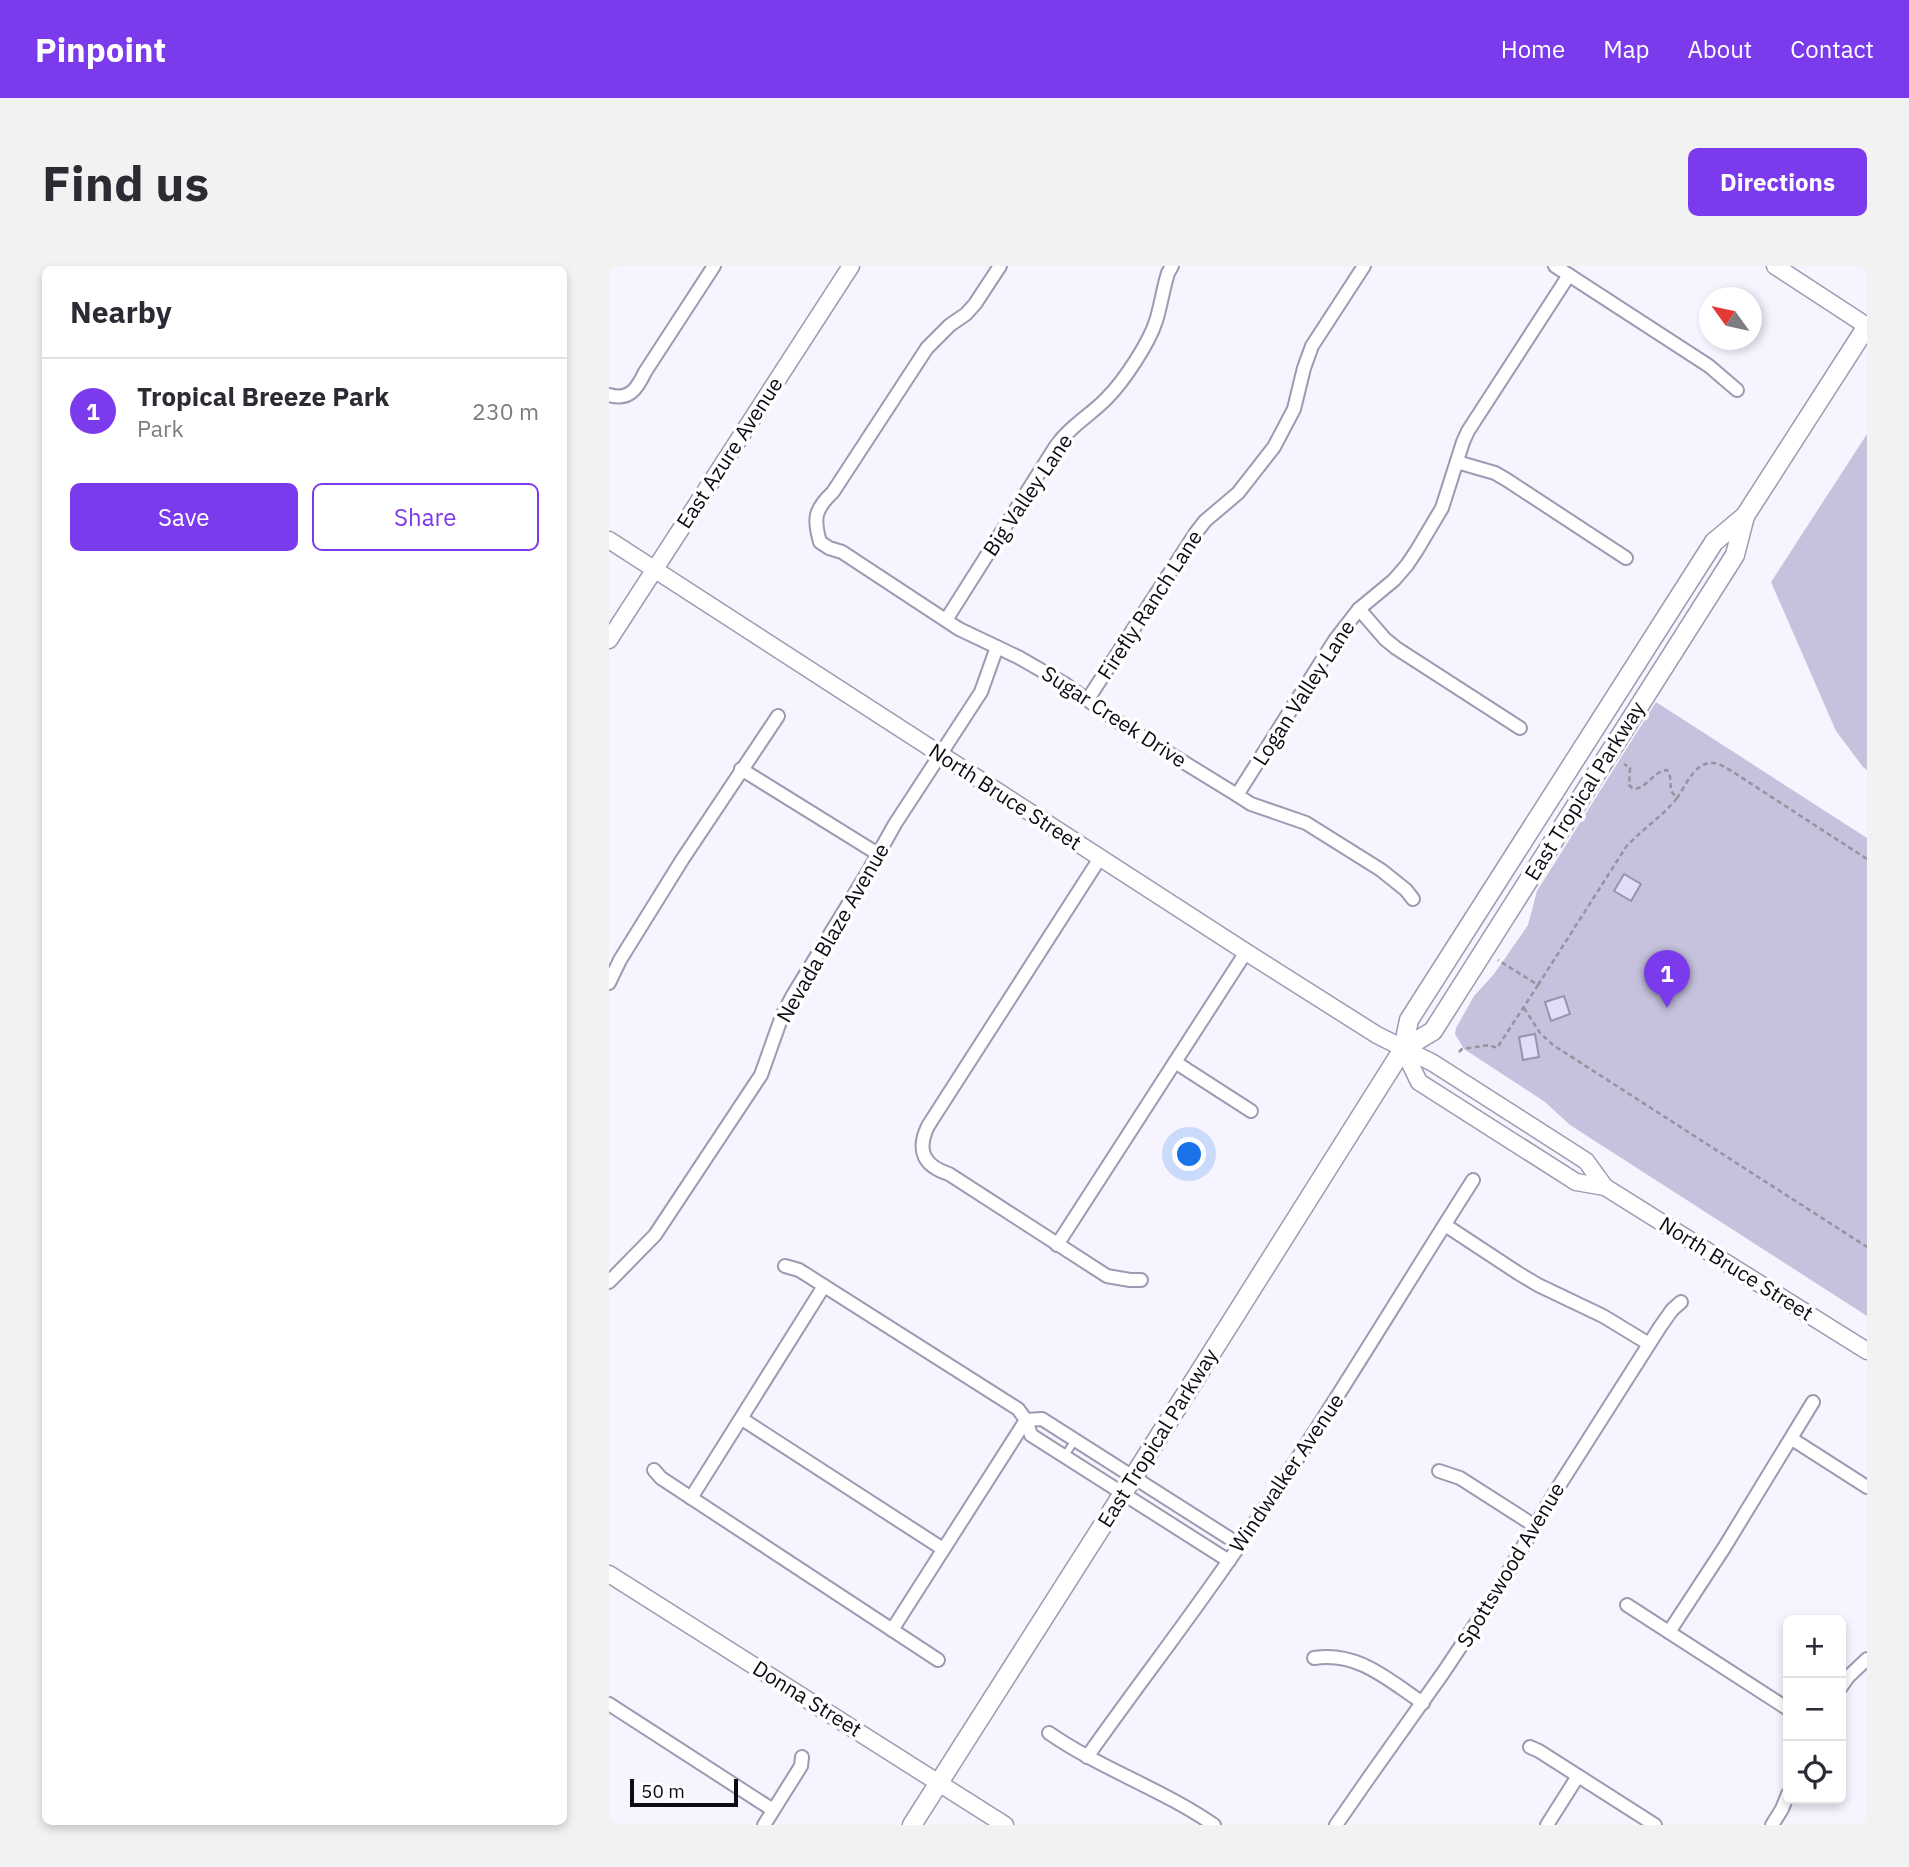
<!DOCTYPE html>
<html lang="en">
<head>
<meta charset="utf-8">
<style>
  :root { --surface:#fff; --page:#f2f2f3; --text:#2b2b33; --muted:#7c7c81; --line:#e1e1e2; --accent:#7c3aed }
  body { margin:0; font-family:"IBM Plex Sans",sans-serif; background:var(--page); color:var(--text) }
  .controls { position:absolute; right:21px; bottom:21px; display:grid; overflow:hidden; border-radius:10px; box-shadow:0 4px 10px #0003 }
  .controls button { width:63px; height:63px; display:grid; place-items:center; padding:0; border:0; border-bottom:2px solid var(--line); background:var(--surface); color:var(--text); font:35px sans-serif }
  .compass { position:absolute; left:1090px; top:21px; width:63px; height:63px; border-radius:50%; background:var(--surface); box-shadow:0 4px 10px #0003; rotate:303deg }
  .scale { position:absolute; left:21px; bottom:18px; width:108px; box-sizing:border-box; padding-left:7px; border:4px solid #0c0b13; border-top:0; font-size:19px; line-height:24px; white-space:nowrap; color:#0c0b13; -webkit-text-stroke:5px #fff; paint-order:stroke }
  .you { position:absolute; left:581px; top:889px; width:24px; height:24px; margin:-18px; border:5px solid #fff; border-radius:50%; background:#1a73e8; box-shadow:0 0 0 10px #1a73e833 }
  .badge { display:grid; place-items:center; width:46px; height:46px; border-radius:50%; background:var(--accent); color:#fff; font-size:23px; font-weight:700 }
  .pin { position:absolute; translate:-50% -58px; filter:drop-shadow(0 2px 4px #0008) }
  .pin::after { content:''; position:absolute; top:37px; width:24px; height:21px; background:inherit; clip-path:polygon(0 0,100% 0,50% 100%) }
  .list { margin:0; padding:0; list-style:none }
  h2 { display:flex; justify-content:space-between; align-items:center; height:91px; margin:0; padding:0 28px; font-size:30px }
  h2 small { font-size:23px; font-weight:400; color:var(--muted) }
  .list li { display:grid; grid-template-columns:46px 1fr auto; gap:21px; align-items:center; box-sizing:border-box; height:105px; padding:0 28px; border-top:2px solid var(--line) }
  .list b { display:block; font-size:26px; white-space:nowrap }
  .list p { margin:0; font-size:23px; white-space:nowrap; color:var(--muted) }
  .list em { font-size:23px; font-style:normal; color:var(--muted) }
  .actions { display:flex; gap:14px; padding:21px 28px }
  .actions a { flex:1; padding:16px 0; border:2px solid var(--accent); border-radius:10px; text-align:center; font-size:24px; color:var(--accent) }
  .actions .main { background:var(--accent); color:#fff }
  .icon { flex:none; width:38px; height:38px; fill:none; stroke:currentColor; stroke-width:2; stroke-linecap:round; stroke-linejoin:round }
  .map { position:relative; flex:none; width:1258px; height:1559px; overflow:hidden; border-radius:10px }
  header { display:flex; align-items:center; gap:42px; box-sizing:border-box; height:98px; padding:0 35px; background:var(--accent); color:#fff }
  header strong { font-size:33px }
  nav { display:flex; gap:38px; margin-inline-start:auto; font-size:24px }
  .intro { display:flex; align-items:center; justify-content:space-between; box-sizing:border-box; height:168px; padding:0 42px }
  h1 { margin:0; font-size:49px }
  .button { padding:18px 32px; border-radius:10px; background:var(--accent); color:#fff; font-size:24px; font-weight:700 }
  main { display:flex; gap:42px; padding:0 42px }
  aside { flex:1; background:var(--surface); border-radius:10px; box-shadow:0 4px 10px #0003 }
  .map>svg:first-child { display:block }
  .green { fill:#c6c2dd }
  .building { fill:#e0ddf6; stroke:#9693aa; stroke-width:2 }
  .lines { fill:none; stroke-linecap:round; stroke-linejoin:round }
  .service-casing { stroke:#9d9ab1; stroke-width:10 }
  .minor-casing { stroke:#9d9ab1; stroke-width:16 }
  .tertiary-casing { stroke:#9d9ab1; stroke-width:19 }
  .secondary-casing { stroke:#9d9ab1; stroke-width:21 }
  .path { stroke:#95939d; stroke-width:2.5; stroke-dasharray:5 3.5; stroke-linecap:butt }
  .service { stroke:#fff; stroke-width:6 }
  .minor { stroke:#fff; stroke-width:12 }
  .tertiary { stroke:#fff; stroke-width:16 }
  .secondary { stroke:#fff; stroke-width:18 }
  .labels { text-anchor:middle; stroke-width:7; stroke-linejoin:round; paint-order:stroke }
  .street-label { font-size:21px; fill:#0c0b13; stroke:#fff }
</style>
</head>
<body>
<header>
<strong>Pinpoint</strong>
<nav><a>Home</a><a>Map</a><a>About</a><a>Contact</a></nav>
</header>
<div class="intro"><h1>Find us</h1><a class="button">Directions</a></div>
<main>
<aside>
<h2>Nearby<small></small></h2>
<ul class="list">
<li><span class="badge">1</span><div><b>Tropical Breeze Park</b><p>Park</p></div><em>230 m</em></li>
</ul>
<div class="actions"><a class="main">Save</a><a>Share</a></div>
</aside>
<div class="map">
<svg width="1258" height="1559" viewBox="0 0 1258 1559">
  <rect width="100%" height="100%" fill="#f6f4ff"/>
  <g class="green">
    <path d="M1258 168V504L1254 501 1227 465 1162 316Z"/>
    <path d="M1047 436 1258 572V1050L961 859 936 836 855 783 846 768 847 762 865 730 885 708 919 659 928 625Z"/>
  </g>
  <g class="building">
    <path d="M1015 608 1032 618 1022 635 1005 625Z"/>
    <path d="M955 730 961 748 942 755 936 736Z"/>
    <path d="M926 768 930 791 914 794 910 771Z"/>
  </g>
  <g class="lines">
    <defs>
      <path id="service" d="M455 1191 466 1174"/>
      <g id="minor">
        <path d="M391 0 366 38 357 48 341 59 318 82 224 226C206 243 204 252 211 276L220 282 233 286 350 363 409 391 456 418 511 457 628 529 642 538 697 557 772 604 797 624 804 633"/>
        <path d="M946 0 1100 100 1128 124"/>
        <path d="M0 129C20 135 28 123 36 106L105 0"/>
        <path d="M848 196 886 207 898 214 1017 292"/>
        <path d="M750 343 776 373 787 382 911 462"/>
        <path d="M337 354 447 180C461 160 482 149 498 132 515 115 540 77 547 55 552 39 554 23 559 7L563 0"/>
        <path d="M479 433 586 268 596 255 629 227 665 181 685 143 695 102 703 80 755 0"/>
        <path d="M132 503 269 588"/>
        <path d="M628 529 726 374 750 343 785 314 798 299 808 284 833 242 854 176 859 165 960 9"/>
        <path d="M491 592 319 860C307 885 315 900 340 908L498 1010 521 1014H532"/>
        <path d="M0 717 11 694 73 594 169 450"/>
        <path d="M566 796 642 845"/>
        <path d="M836 959 909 1007 929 1019 994 1050 1040 1078"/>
        <path d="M448 979 637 686"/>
        <path d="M176 1000 190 1004 409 1143 417 1154 422 1169 620 1295"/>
        <path d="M0 1016 46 969 152 809 173 750 184 729 259 606 286 558 372 426 388 381"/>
        <path d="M133 1153 334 1283"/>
        <path d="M417 1154 433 1153 631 1279"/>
        <path d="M1183 1173 1258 1221"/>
        <path d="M45 1204 52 1212 329 1394"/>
        <path d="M830 1205 851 1212 926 1260"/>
        <path d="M82 1232 215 1020"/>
        <path d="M1018 1339 1179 1443"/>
        <path d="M283 1364 417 1154"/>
        <path d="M1060 1366 1115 1282 1204 1136"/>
        <path d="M705 1392C749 1385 779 1414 814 1437"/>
        <path d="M1232 1421 1239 1411 1258 1393"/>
        <path d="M0 1438 164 1544"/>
        <path d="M440 1467C492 1503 553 1523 605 1559"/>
        <path d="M921 1481 930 1485 1046 1559"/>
        <path d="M478 1491C528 1420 581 1352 630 1280 712 1161 786 1036 864 914"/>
        <path d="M155 1559 192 1500 193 1491"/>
        <path d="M727 1559 761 1510 834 1407 882 1335 948 1223 1051 1061 1063 1044 1072 1036"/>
        <path d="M938 1559 969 1510"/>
        <path d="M1163 1559 1173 1543 1179 1528"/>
      </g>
      <g id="tertiary">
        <path d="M1166 0 1258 60"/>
        <path d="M0 274 637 686 768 769 824 797 977 895 996 921"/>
        <path d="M0 374 242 0"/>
        <path d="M794 783 810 816 967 916 996 921 1258 1085"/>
        <path d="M0 1308 396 1559"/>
      </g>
      <g id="secondary">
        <path d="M794 783 824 765 1126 289 1136 250"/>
        <path d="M303 1559 513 1229 794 783 800 754 1105 276 1136 250 1258 60"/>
      </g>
    </defs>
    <use href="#service" class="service-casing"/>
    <use href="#minor" class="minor-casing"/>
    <use href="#tertiary" class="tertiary-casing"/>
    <use href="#secondary" class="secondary-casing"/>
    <g class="path">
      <path d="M1068 532C1077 519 1086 495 1105 497 1110 497 1117 502 1121 504L1258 593"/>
      <path d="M929 719 1017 581C1033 563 1053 551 1068 532L1062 525 1061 510 1058 504C1044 505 1038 523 1024 523L1020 519 1021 502 1015 498"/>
      <path d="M915 742 931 767 944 779 1258 981"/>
      <path d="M850 786 853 783 880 779 888 782 929 719 889 694"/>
    </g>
    <use href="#service" class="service"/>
    <use href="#minor" class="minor"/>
    <use href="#tertiary" class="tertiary"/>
    <use href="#secondary" class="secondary"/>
  </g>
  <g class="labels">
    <g class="street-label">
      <text transform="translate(121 187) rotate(-57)" y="7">East Azure Avenue</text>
      <text transform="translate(419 229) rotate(-56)" y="7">Big Valley Lane</text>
      <text transform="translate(541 339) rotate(-57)" y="7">Firefly Ranch Lane</text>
      <text transform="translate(695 427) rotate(-57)" y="7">Logan Valley Lane</text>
      <text transform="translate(505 451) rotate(33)" y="7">Sugar Creek Drive</text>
      <text transform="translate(976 525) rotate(-58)" y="7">East Tropical Parkway</text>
      <text transform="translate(396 531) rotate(33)" y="7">North Bruce Street</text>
      <text transform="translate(224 667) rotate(-60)" y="7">Nevada Blaze Avenue</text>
      <text transform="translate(1127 1003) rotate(32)" y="7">North Bruce Street</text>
      <text transform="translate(549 1172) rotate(-58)" y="7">East Tropical Parkway</text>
      <text transform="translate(678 1207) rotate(-56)" y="7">Windwalker Avenue</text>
      <text transform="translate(902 1299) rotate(-59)" y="7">Spottswood Avenue</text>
      <text transform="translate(198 1433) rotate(32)" y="7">Donna Street</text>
    </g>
  </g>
</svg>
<div class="controls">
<button>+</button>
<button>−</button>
<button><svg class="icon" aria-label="locate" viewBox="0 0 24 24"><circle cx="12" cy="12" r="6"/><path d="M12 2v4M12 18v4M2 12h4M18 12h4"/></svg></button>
</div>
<svg class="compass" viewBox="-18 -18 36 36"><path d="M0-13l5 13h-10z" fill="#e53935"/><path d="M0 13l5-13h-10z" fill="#7c7c81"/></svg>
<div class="scale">50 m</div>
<div class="you"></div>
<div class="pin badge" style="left:1058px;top:742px">1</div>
</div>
</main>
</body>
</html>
